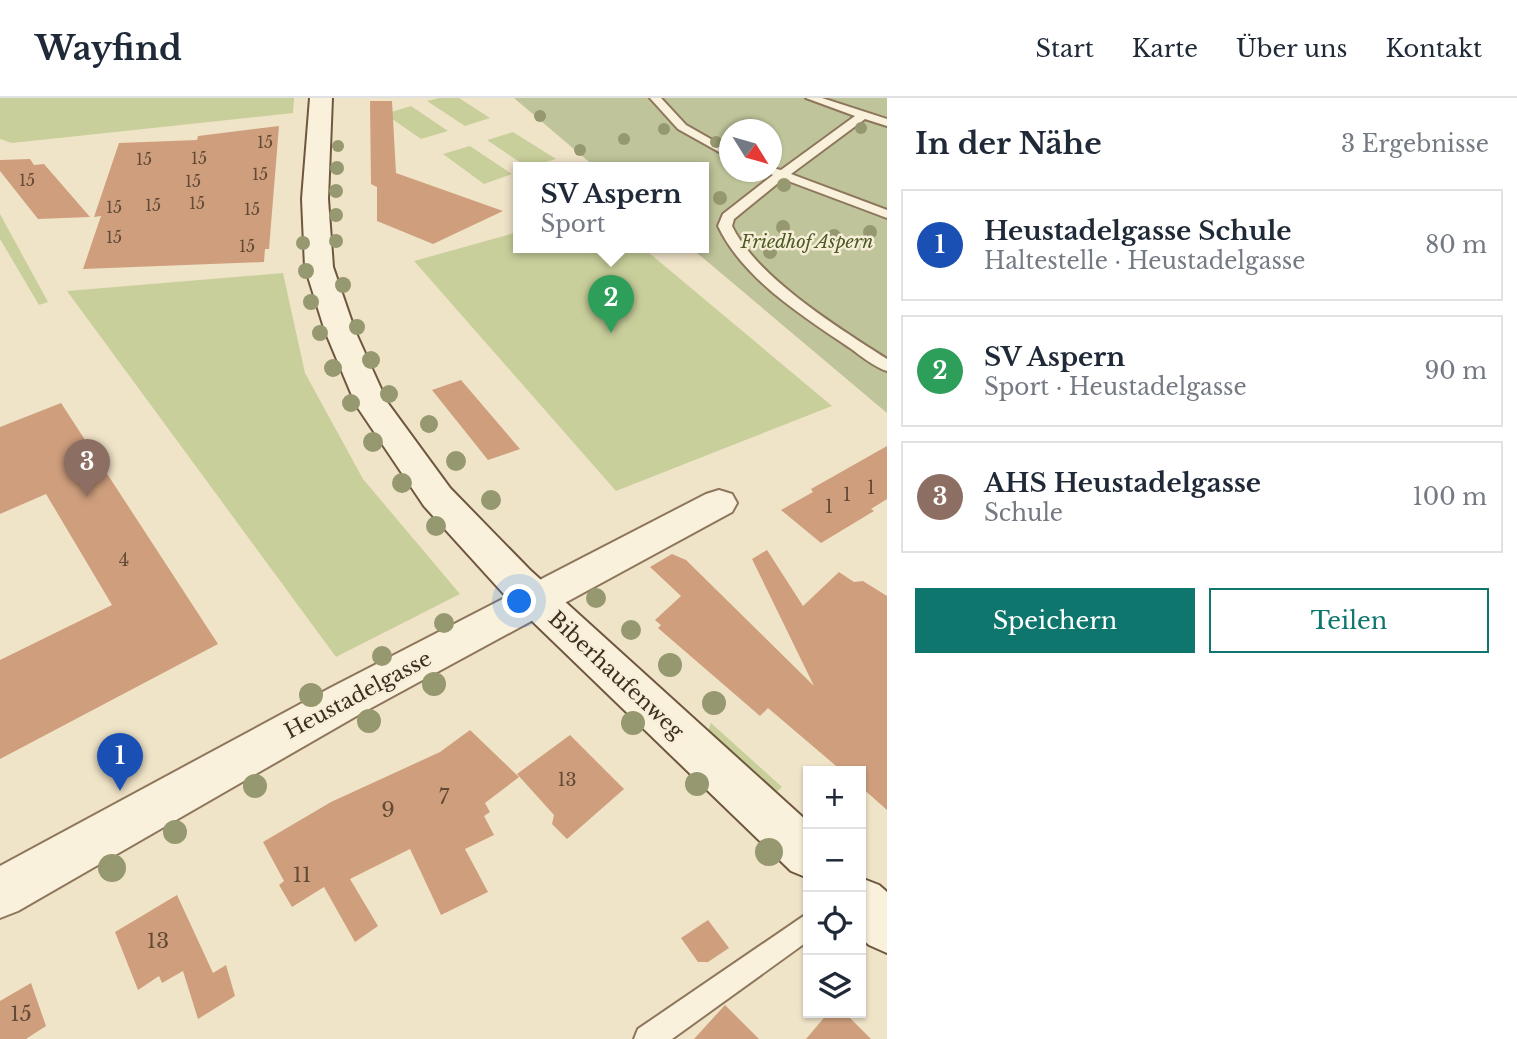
<!DOCTYPE html>
<html lang="de">
<head>
<meta charset="utf-8">
<style>
  :root { --surface:#fff; --page:#f6f6f7; --text:#1f2937; --muted:#747a83; --line:#e0e1e3; --accent:#0f766e }
  body { margin:0; font-family:"Libre Baskerville",serif; background:var(--page); color:var(--text) }
  .controls { position:absolute; right:21px; bottom:21px; display:grid; overflow:hidden; border-radius:0px; box-shadow:0 2px 5px #0004 }
  .controls button { width:63px; height:63px; display:grid; place-items:center; padding:0; border:0; border-bottom:2px solid var(--line); background:var(--surface); color:var(--text); font:35px sans-serif }
  .compass { position:absolute; left:719px; top:21px; width:63px; height:63px; border-radius:50%; background:var(--surface); box-shadow:0 2px 5px #0004; rotate:127deg }
  .you { position:absolute; left:520px; top:504px; width:24px; height:24px; margin:-18px; border:5px solid #fff; border-radius:50%; background:#1a73e8; box-shadow:0 0 0 10px #1a73e833 }
  .badge { display:grid; place-items:center; width:46px; height:46px; border-radius:50%; background:var(--accent); color:#fff; font-size:23px; font-weight:700 }
  .pin { position:absolute; translate:-50% -58px; filter:drop-shadow(0 2px 4px #0008) }
  .pin::after { content:''; position:absolute; top:37px; width:24px; height:21px; background:inherit; clip-path:polygon(0 0,100% 0,50% 100%) }
  .popup { position:absolute; left:513px; top:64px; width:196px; height:91px; box-sizing:border-box; display:grid; place-content:center; border-radius:0px; background:var(--surface); filter:drop-shadow(0 2px 5px #0005); font-size:23px; white-space:nowrap; color:var(--muted) }
  .popup b { font-size:26px; color:var(--text) }
  .popup::after { content:''; position:absolute; left:50%; top:100%; margin-left:-14px; border:14px solid transparent; border-top-color:var(--surface) }
  .list { margin:0; padding:0; list-style:none }
  h2 { display:flex; justify-content:space-between; align-items:center; height:91px; margin:0; padding:0 28px; font-size:30px }
  h2 small { font-size:23px; font-weight:400; color:var(--muted) }
  .list li { display:grid; grid-template-columns:46px 1fr auto; gap:21px; align-items:center; box-sizing:border-box; height:112px; margin:0 14px 14px; padding:0 14px; border:2px solid var(--line); border-radius:0px }
  .list b { display:block; font-size:26px; white-space:nowrap }
  .list p { margin:0; font-size:23px; white-space:nowrap; color:var(--muted) }
  .list em { font-size:23px; font-style:normal; color:var(--muted) }
  .actions { display:flex; gap:14px; padding:21px 28px }
  .actions a { flex:1; padding:16px 0; border:2px solid var(--accent); border-radius:0px; text-align:center; font-size:24px; color:var(--accent) }
  .actions .main { background:var(--accent); color:#fff }
  .icon { flex:none; width:38px; height:38px; fill:none; stroke:currentColor; stroke-width:2; stroke-linecap:round; stroke-linejoin:round }
  .map { position:relative; flex:none; width:887px; height:941px; overflow:hidden }
  header { display:flex; align-items:center; gap:42px; box-sizing:border-box; height:98px; padding:0 35px; background:var(--surface); border-bottom:2px solid var(--line) }
  header strong { font-size:33px }
  nav { display:flex; gap:38px; margin-inline-start:auto; font-size:24px }
  main { display:flex }
  aside { flex:1; background:var(--surface) }
  .map>svg:first-child { display:block }
  .green { fill:#c9cf9b }
  .cemetery { fill:#bfc49a; fill-rule:evenodd }
  .building { fill:#cf9f7d }
  .lines { fill:none; stroke-linecap:round; stroke-linejoin:round }
  .lane-casing { stroke:#8d765c; stroke-width:4 }
  .street-casing { stroke:#8d765c; stroke-width:4 }
  .secondary-casing { stroke:#6f573f; stroke-width:4 }
  .lane { fill:#faf1dc; fill-rule:evenodd }
  .street { fill:#faf1dc; fill-rule:evenodd }
  .secondary { fill:#faf1dc; fill-rule:evenodd }
  .tree { fill:#96986f }
  .labels { text-anchor:middle; stroke-width:5; stroke-linejoin:round; paint-order:stroke }
  .far-number-label { font-size:16px; fill:#624a37 }
  .far-park-label { font-size:18px; font-style:italic; fill:#4d5a26; stroke:#f7eed8 }
  .number-label { font-size:18px; fill:#624a37 }
  .street-label { font-size:21px; fill:#3d2e20; stroke:#f7eed8 }
  .near-number-label { font-size:21px; fill:#624a37 }
</style>
</head>
<body>
<header>
<strong>Wayfind</strong>
<nav><a>Start</a><a>Karte</a><a>Über uns</a><a>Kontakt</a></nav>
</header>
<main>
<div class="map">
<svg width="887" height="941" viewBox="0 0 887 941">
  <rect width="100%" height="100%" fill="#f0e4c8"/>
  <g class="green">
    <path d="M0 0H294L293 15 12 45 0 41Z"/>
    <path d="M439 0H459L490 20 465 28 427 3Z"/>
    <path d="M411 8 448 33 421 41 385 16Z"/>
    <path d="M513 34 556 61 527 69 487 42Z"/>
    <path d="M470 48 512 76 484 86 443 56Z"/>
    <path d="M0 116 48 204 39 207 0 141Z"/>
    <path d="M518 134V149H642L832 308 616 393 414 163Z"/>
    <path d="M283 175 305 275 363 381 460 496 336 559 67 193Z"/>
    <path d="M711 625 782 689 775 695 768 692 708 633Z"/>
  </g>
  <path class="cemetery" d="M514 0H887V315L690 149H704V69H595ZM730 32H772V74H730Z"/>
  <g class="building">
    <path d="M370 3H392L396 75 503 113 433 146 377 123V89L371 86Z"/>
    <path d="M279 28 269 151H265L264 164 83 171 101 118 94 119 119 45 197 42 198 38Z"/>
    <path d="M30 61 34 67 44 66 90 119 38 121 0 73V62Z"/>
    <path d="M461 282 520 351 488 362 432 292Z"/>
    <path d="M61 305 218 546 0 661V562L112 507 46 396 0 416V329Z"/>
    <path d="M887 348V401L871 411 874 413 821 445 781 412 813 394 811 391Z"/>
    <path d="M767 452 803 508 839 474 854 484 863 483 887 498V712L861 689V673H842L768 610 760 618 658 530 661 527 655 522 681 498 650 469 672 456 686 462 814 588 752 461Z"/>
    <path d="M470 632 519 679 485 705 490 714 484 718 494 737 465 751 488 794 441 817 410 751 350 781 378 828 355 844 324 789 292 809 279 787 284 783 263 744 331 704 440 654Z"/>
    <path d="M570 637 624 691 567 741 552 726 554 717 517 676Z"/>
    <path d="M177 797 213 875 226 867 235 898 198 921 183 873 162 885 159 878 138 892 115 834Z"/>
    <path d="M708 822 729 850 708 864H698L681 840Z"/>
    <path d="M31 885 46 928 26 941H0V903Z"/>
    <path d="M725 907 759 941H694Z"/>
    <path d="M828 915H845L871 941H806Z"/>
  </g>
  <g class="lines">
    <defs>
      <g id="lane">
        <path d="M650 0H661L686 27 730 52V60L678 31Z"/>
        <path d="M806 0H822L887 21V28L865 21 791 76 887 112V120L783 81 734 121 732 128C756 179 839 230 887 261V273C874 269 861 258 850 250 803 218 743 181 718 128L723 116 773 77 767 74H772V70L781 72 855 18Z"/>
        <path d="M808 815V843L672 941H634L638 931Z"/>
      </g>
      <path id="street" d="M719 392 732 396 737 405 732 414 360 616 18 813 0 820V768L330 590 706 396Z"/>
      <g id="secondary">
        <path d="M310 0H332L328 101 333 169 355 233 387 304 450 390 530 472 808 724V780L791 773 502 494 424 408 356 307 325 233 305 169 302 101Z"/>
        <path d="M861 780 879 787 887 794V855L869 847 861 840Z"/>
      </g>
    </defs>
    <use href="#lane" class="lane-casing"/>
    <use href="#street" class="street-casing"/>
    <use href="#secondary" class="secondary-casing"/>
    <use href="#lane" class="lane"/>
    <use href="#street" class="street"/>
    <use href="#secondary" class="secondary"/>
  </g>
  <g class="tree">
    <circle cx="540" cy="18" r="6"/>
    <circle cx="861" cy="30" r="6"/>
    <circle cx="664" cy="31" r="6"/>
    <circle cx="624" cy="41" r="6"/>
    <circle cx="716" cy="44" r="6"/>
    <circle cx="338" cy="48" r="6"/>
    <circle cx="580" cy="52" r="6"/>
    <circle cx="337" cy="70" r="7"/>
    <circle cx="784" cy="87" r="7"/>
    <circle cx="336" cy="93" r="7"/>
    <circle cx="720" cy="100" r="7"/>
    <circle cx="336" cy="117" r="7"/>
    <circle cx="783" cy="129" r="7"/>
    <circle cx="870" cy="134" r="7"/>
    <circle cx="834" cy="138" r="7"/>
    <circle cx="336" cy="143" r="7"/>
    <circle cx="303" cy="145" r="7"/>
    <circle cx="770" cy="154" r="7"/>
    <circle cx="306" cy="173" r="8"/>
    <circle cx="343" cy="187" r="8"/>
    <circle cx="311" cy="204" r="8"/>
    <circle cx="357" cy="229" r="8"/>
    <circle cx="320" cy="235" r="8"/>
    <circle cx="371" cy="262" r="9"/>
    <circle cx="333" cy="270" r="9"/>
    <circle cx="389" cy="296" r="9"/>
    <circle cx="351" cy="305" r="9"/>
    <circle cx="429" cy="326" r="9"/>
    <circle cx="373" cy="344" r="10"/>
    <circle cx="456" cy="363" r="10"/>
    <circle cx="402" cy="385" r="10"/>
    <circle cx="491" cy="402" r="10"/>
    <circle cx="436" cy="428" r="10"/>
    <circle cx="596" cy="500" r="10"/>
    <circle cx="444" cy="525" r="10"/>
    <circle cx="631" cy="532" r="10"/>
    <circle cx="382" cy="558" r="10"/>
    <circle cx="670" cy="567" r="12"/>
    <circle cx="434" cy="586" r="12"/>
    <circle cx="311" cy="597" r="12"/>
    <circle cx="714" cy="605" r="12"/>
    <circle cx="369" cy="623" r="12"/>
    <circle cx="633" cy="625" r="12"/>
    <circle cx="697" cy="686" r="12"/>
    <circle cx="255" cy="688" r="12"/>
    <circle cx="175" cy="734" r="12"/>
    <circle cx="769" cy="754" r="14"/>
    <circle cx="112" cy="770" r="14"/>
  </g>
  <g class="labels">
    <g class="far-number-label">
      <text x="265" y="50">15</text>
      <text x="199" y="66">15</text>
      <text x="144" y="67">15</text>
      <text x="260" y="82">15</text>
      <text x="27" y="88">15</text>
      <text x="193" y="89">15</text>
      <text x="197" y="111">15</text>
      <text x="153" y="113">15</text>
      <text x="114" y="115">15</text>
      <text x="252" y="117">15</text>
      <text x="114" y="145">15</text>
      <text x="247" y="154">15</text>
    </g>
    <g class="far-park-label">
      <text x="807" y="150">Friedhof Aspern</text>
    </g>
    <g class="number-label">
      <text x="871" y="396">1</text>
      <text x="847" y="403">1</text>
      <text x="829" y="415">1</text>
      <text x="124" y="468">4</text>
      <text x="567" y="688">13</text>
    </g>
    <g class="street-label">
      <text transform="translate(616 577) rotate(43)" y="7">Biberhaufenweg</text>
      <text transform="translate(358 597) rotate(-28)" y="7">Heustadelgasse</text>
    </g>
    <g class="near-number-label">
      <text x="444" y="706">7</text>
      <text x="388" y="719">9</text>
      <text x="302" y="784">11</text>
      <text x="158" y="850">13</text>
      <text x="21" y="923">15</text>
    </g>
  </g>
</svg>
<div class="controls">
<button>+</button>
<button>−</button>
<button><svg class="icon" aria-label="locate" viewBox="0 0 24 24"><circle cx="12" cy="12" r="6"/><path d="M12 2v4M12 18v4M2 12h4M18 12h4"/></svg></button>
<button><svg class="icon" aria-label="layers" viewBox="0 0 24 24"><path d="M12 4l9 5-9 5-9-5zM3 14l9 5 9-5"/></svg></button>
</div>
<svg class="compass" viewBox="-18 -18 36 36"><path d="M0-13l5 13h-10z" fill="#e53935"/><path d="M0 13l5-13h-10z" fill="#747a83"/></svg>
<div class="you"></div>
<div class="pin badge" style="left:120px;top:693px;background:#1a4fb4">1</div>
<div class="pin badge" style="left:611px;top:235px;background:#2e9e5b">2</div>
<div class="popup"><b>SV Aspern</b>Sport</div>
<div class="pin badge" style="left:87px;top:399px;background:#8d6e63">3</div>
</div>
<aside>
<h2>In der Nähe<small>3 Ergebnisse</small></h2>
<ul class="list">
<li><span class="badge" style="background:#1a4fb4">1</span><div><b>Heustadelgasse Schule</b><p>Haltestelle · Heustadelgasse</p></div><em>80 m</em></li>
<li><span class="badge" style="background:#2e9e5b">2</span><div><b>SV Aspern</b><p>Sport · Heustadelgasse</p></div><em>90 m</em></li>
<li><span class="badge" style="background:#8d6e63">3</span><div><b>AHS Heustadelgasse</b><p>Schule</p></div><em>100 m</em></li>
</ul>
<div class="actions"><a class="main">Speichern</a><a>Teilen</a></div>
</aside>
</main>
</body>
</html>
